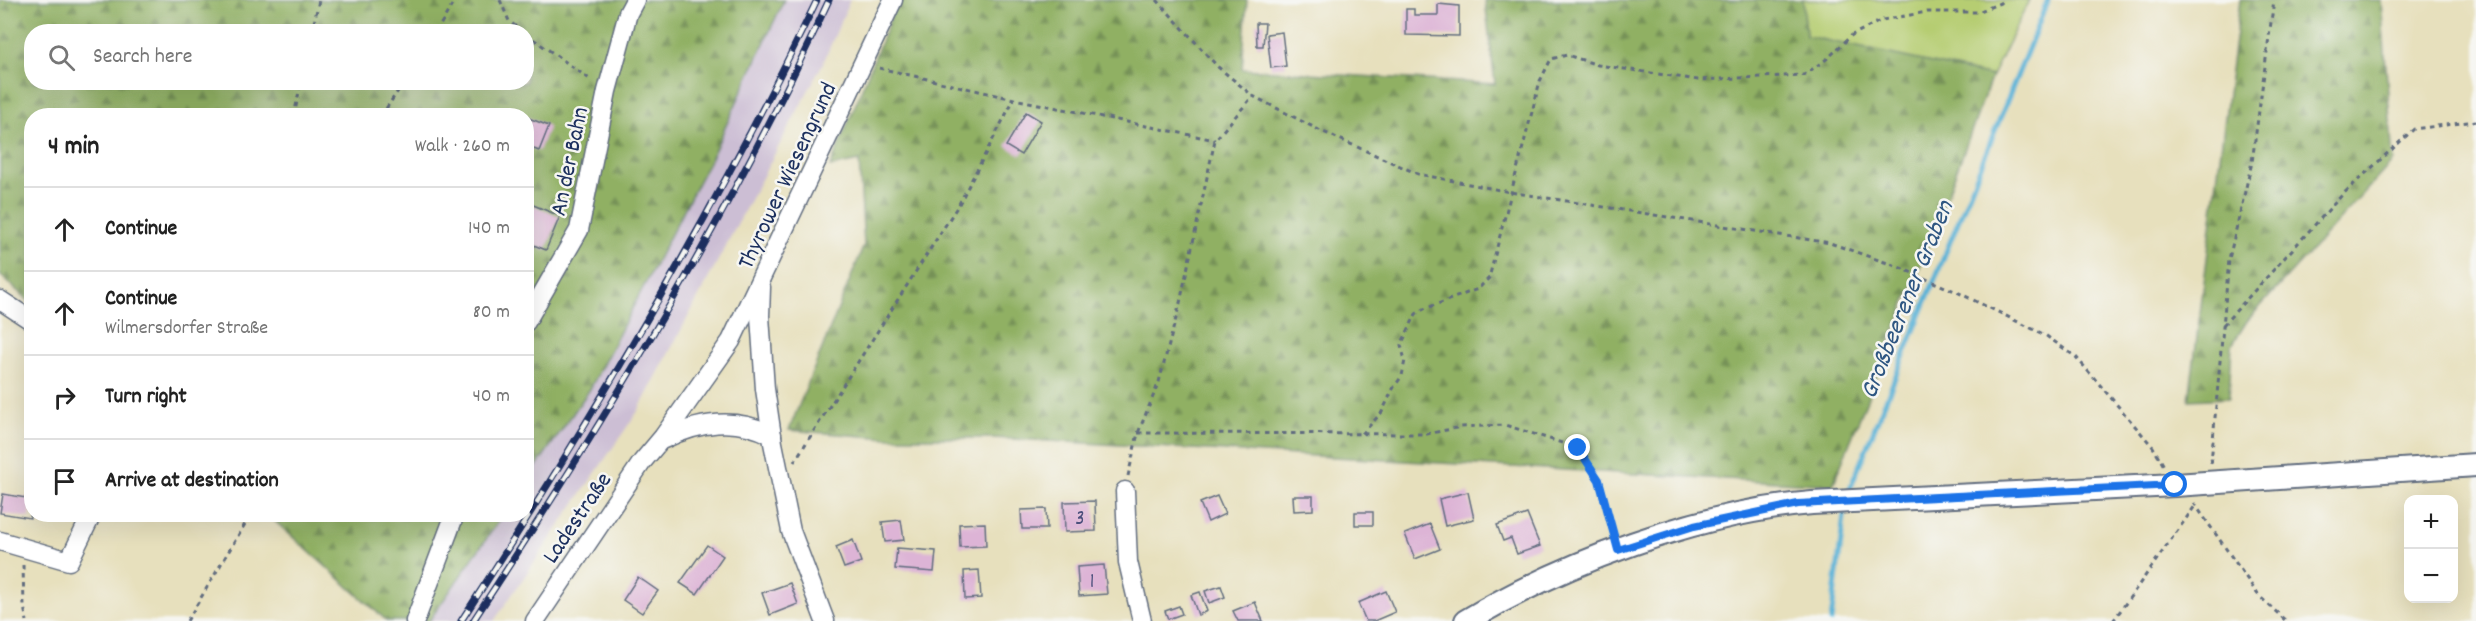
<!DOCTYPE html>
<html lang="en">
<head>
<meta charset="utf-8">
<style>
  :root { --surface:#fff; --page:#f6f6f6; --text:#222; --muted:#767676; --line:#e0e0e0 }
  body { margin:0; font-family:Dekko,sans-serif; background:var(--page); color:var(--text) }
  .controls { position:absolute; right:18px; bottom:18px; display:grid; overflow:hidden; border-radius:12px; box-shadow:0 6px 24px #0002 }
  .controls button { width:54px; height:54px; display:grid; place-items:center; padding:0; border:0; border-bottom:2px solid var(--line); background:var(--surface); color:var(--text); font:30px sans-serif }
  .stop { position:absolute; width:18px; height:18px; margin:-14px; border:4px solid #1a73e8; border-radius:50%; background:#fff }
  .stop.end { background:#1a73e8; border-color:#fff; box-shadow:0 2px 6px #0008 }
  .list { margin:0; padding:0; list-style:none }
  h2 { display:flex; justify-content:space-between; align-items:center; height:78px; margin:0; padding:0 24px; font-size:26px }
  h2 small { font-size:20px; font-weight:400; color:var(--muted) }
  .list li { display:grid; grid-template-columns:39px 1fr auto; gap:18px; align-items:center; box-sizing:border-box; height:84px; padding:0 24px; border-top:2px solid var(--line) }
  .list b { display:block; font-size:22px; white-space:nowrap }
  .list p { margin:0; font-size:20px; white-space:nowrap; color:var(--muted) }
  .list em { font-size:20px; font-style:normal; color:var(--muted) }
  .icon { flex:none; width:33px; height:33px; fill:none; stroke:currentColor; stroke-width:2; stroke-linecap:round; stroke-linejoin:round }
  .map { position:relative; flex:none; width:2476px; height:621px; overflow:hidden }
  .search { position:absolute; background:var(--surface); box-shadow:0 6px 24px #0002; left:24px; top:24px; width:510px; height:66px; display:flex; align-items:center; gap:15px; box-sizing:border-box; padding:0 21px; border-radius:24px; color:var(--muted); font-size:22px }
  .panel { position:absolute; background:var(--surface); box-shadow:0 6px 24px #0002; left:24px; top:108px; width:510px; height:414px; border-radius:24px }
  .map>svg:first-child { display:block }
  .railway { fill:#ccbed4 }
  .grass { fill:#b6cd72; stroke:#687e68; stroke-width:1.5 }
  .forest { fill:url(#forest-firs); stroke:#567061; stroke-width:1.5; fill-rule:evenodd }
  .lines { fill:none; stroke-linecap:round; stroke-linejoin:round }
  .stream { stroke:#5ab2d7; stroke-width:5 }
  .building { fill:#ddb4d6 }
  .minor-casing { stroke:#626d7f; stroke-width:21 }
  .major-casing { stroke:#626d7f; stroke-width:26 }
  .path { stroke:#626d7f; stroke-width:3; stroke-dasharray:4.5 4.5; stroke-linecap:butt }
  .minor { stroke:#fff; stroke-width:18 }
  .major { stroke:#fff; stroke-width:22 }
  .rail-casing { stroke:#1b2f5e; stroke-width:7 }
  .rail { stroke:#f6f6f2; stroke-width:4.5; stroke-dasharray:14; stroke-linecap:butt }
  .route { stroke:#1a73e8; stroke-width:8 }
  .labels { text-anchor:middle; stroke-width:5; stroke-linejoin:round; paint-order:stroke }
  .number-label { font-size:21px; fill:#4c507c }
  .street-label { font-size:24px; fill:#1b2f5e; stroke:#f6f6f2 }
  .water-label { font-size:26px; font-style:italic; fill:#2e5682; stroke:#f6f6f2 }
</style>
</head>
<body>
<div class="map">
<svg width="2476" height="621" viewBox="0 0 2476 621">
  <defs>
    <pattern id="forest-firs" width="22" height="20" patternUnits="userSpaceOnUse" patternTransform="scale(1.5)"><rect width="22" height="20" fill="#90b064"/><path d="M5 1l3.5 6h-7zM16 11l3.5 6h-7z" fill="#759056"/></pattern>
  </defs>
  <rect width="100%" height="100%" fill="#f6f6f2"/>
  <filter id="ink" filterUnits="userSpaceOnUse"><feTurbulence type="fractalNoise" baseFrequency=".0167" numOctaves="2"/><feDisplacementMap in="SourceGraphic" scale="12" xChannelSelector="R" yChannelSelector="G"/><feConvolveMatrix kernelMatrix="1 2 1 2 8 2 1 2 1" color-interpolation-filters="sRGB"/></filter>
  <filter id="wash" filterUnits="userSpaceOnUse"><feTurbulence type="fractalNoise" baseFrequency=".008" numOctaves="4" result="noise"/><feDisplacementMap in="SourceGraphic" scale="24" xChannelSelector="R" yChannelSelector="G"/><feGaussianBlur stdDeviation="1.35" result="paint"/><feColorMatrix in="noise" values="0 0 0 0 0 0 0 0 0 0 0 0 0 0 0 0 0 1.4 0 .05"/><feComposite in="paint" operator="in"/></filter>
  <g filter="url(#wash)">
    <rect width="100%" height="100%" fill="#e7e0bd"/>
    <path class="railway" d="M784 0H850L823 63 638 411 494 621H429L503 515 526 514 527 480 590 389 711 158Z"/>
    <path class="grass" d="M1803 0H2029L1992 76 1806 36Z"/>
    <g class="forest">
      <path d="M0 0H784L711 158 590 389 527 480 526 116H32L31 303 0 275ZM32 32H526V82H32Z"/>
      <path d="M898 0H1247L1242 69 1495 84 1485 0H1803L1806 36 1992 76 1929 244 1833 485 993 438H888L789 430 864 245 859 161 830 167Z"/>
      <path d="M2240 0H2381L2393 161 2247 321 2232 345 2229 398 2189 400Z"/>
      <path d="M268 515H503L429 621H387Z"/>
    </g>
    <g class="lines">
      <g class="stream">
        <path d="M1847 496 2048 0"/>
        <path d="M1831 621 1845 508"/>
      </g>
    </g>
    <g id="blocks">
      <g class="building">
        <path d="M1438 4 1459 6V36L1406 35V9H1414V15H1438Z"/>
        <path d="M1256 23H1265L1263 46H1257Z"/>
        <path d="M1282 32 1286 66 1271 68 1267 34Z"/>
        <path d="M1026 112 1041 121 1021 155 1006 146Z"/>
        <path d="M526 117 549 126 539 151 526 146Z"/>
        <path d="M526 202 560 216 546 250 526 242Z"/>
        <path d="M1468 492 1474 519 1445 526 1439 499Z"/>
        <path d="M3 494 32 499 30 518 0 513Z"/>
        <path d="M1217 496 1225 514 1208 522 1200 503Z"/>
        <path d="M1293 496H1313V510L1294 511Z"/>
        <path d="M1095 501 1096 531 1065 532 1064 502Z"/>
        <path d="M1046 509 1047 529H1022L1021 510Z"/>
        <rect x="1355" y="512" width="18" height="13"/>
        <path d="M1527 514 1540 546 1517 554 1511 538 1503 541 1497 525Z"/>
        <path d="M901 520 904 540 885 542 882 522Z"/>
        <path d="M985 523 986 546 960 547 959 524Z"/>
        <path d="M1430 524 1440 549 1415 559 1405 534Z"/>
        <path d="M853 540 861 562 844 568 836 547Z"/>
        <path d="M707 545 723 556 697 594 680 583Z"/>
        <path d="M897 548 936 551 934 572 895 569Z"/>
        <path d="M1104 565 1107 594 1079 596 1077 567Z"/>
        <path d="M979 570 981 598 965 599 964 571Z"/>
        <path d="M638 577 658 591 642 613 623 600Z"/>
        <path d="M790 583 798 604 770 615 762 593Z"/>
        <path d="M1221 586 1225 597 1209 603 1205 591Z"/>
        <path d="M1386 591 1395 612 1374 621H1366L1358 603Z"/>
        <path d="M1200 592 1207 611 1198 615 1191 595Z"/>
        <path d="M1255 602 1263 621H1238L1233 611Z"/>
        <path d="M1179 606 1182 614 1168 619 1165 611Z"/>
      </g>
    </g>
  </g>
  <g filter="url(#ink)">
    <use href="#blocks" fill-opacity="0" stroke="#626d7f" stroke-width="1.5"/>
    <g class="lines">
      <defs>
        <g id="minor">
          <path d="M761 287 760 316 765 389 773 443 791 531 825 621"/>
          <path d="M0 300 32 321"/>
          <path d="M526 322 579 230 607 91 628 13 635 0"/>
          <path d="M664 439C699 422 735 416 772 435"/>
          <path d="M1125 491 1128 562 1142 621"/>
          <path d="M0 541 69 561 92 514"/>
          <path d="M415 621 455 514"/>
          <path d="M535 621 642 462 663 437 731 341 893 0"/>
        </g>
        <path id="major" d="M1466 621C1563 563 1699 512 1812 503L2175 485 2476 465"/>
      </defs>
      <use href="#minor" class="minor-casing"/>
      <use href="#major" class="major-casing"/>
      <g class="path">
        <path d="M500 0 509 21 523 32"/>
        <path d="M1157 0 1218 67 1253 96 1319 130 1418 174 1510 192 1830 243 1896 266 1957 292 2045 335 2076 357 2153 447 2164 466"/>
        <path d="M312 32 319 0"/>
        <path d="M436 32 455 0"/>
        <path d="M526 34 591 80"/>
        <path d="M879 68 1014 99 1215 140"/>
        <path d="M294 116 301 82"/>
        <path d="M381 116 404 82"/>
        <path d="M2223 325 2343 194 2414 129 2476 121"/>
        <path d="M1138 433 1427 434 1461 427 1505 425 1578 448 1599 480 1613 531"/>
        <path d="M1362 434 1382 412 1394 387 1402 376 1405 360 1401 345 1416 314 1424 309 1478 289 1489 278 1540 81 1551 59 1567 55 1598 65 1698 80 1804 75 1828 58 1852 35 1882 20 1927 12H1978L2000 3 2003 0"/>
        <path d="M794 462 959 204 1014 99"/>
        <path d="M2211 463 2229 259 2252 162 2274 0"/>
        <path d="M1128 476 1138 433 1159 382 1180 303 1215 140 1253 96"/>
        <path d="M2194 503 2259 596 2286 621"/>
        <path d="M23 565 24 607 27 621"/>
        <path d="M187 621 251 514"/>
        <path d="M2113 621 2195 506"/>
      </g>
      <use href="#minor" class="minor"/>
      <use href="#major" class="major"/>
      <defs>
        <g id="rail">
          <path d="M461 621C592 420 713 216 817 0"/>
          <path d="M473 621C604 422 729 217 829 0"/>
        </g>
      </defs>
      <use href="#rail" class="rail-casing"/>
      <use href="#rail" class="rail"/>
    </g>
  </g>
  <g class="lines" filter="url(#ink)">
    <path class="route" d="M1578 448 1599 480 1618 550 1694 526 1798 504 2175 485"/>
  </g>
  <g class="labels">
    <g class="number-label">
      <text x="1080" y="524">3</text>
      <text x="1092" y="587">1</text>
    </g>
    <g class="street-label">
      <text transform="translate(568 161) rotate(-78)" y="8">An der Bahn</text>
      <text transform="translate(786 175) rotate(-65)" y="8">Thyrower Wiesengrund</text>
      <text transform="translate(576 517) rotate(-56)" y="8">Ladestraße</text>
    </g>
    <g class="water-label">
      <text transform="translate(1905 299) rotate(-68)" y="9">Großbeerener Graben</text>
    </g>
  </g>
</svg>
<div class="controls">
<button>+</button>
<button>−</button>
</div>
<div class="stop" style="left:2175px;top:485px"></div>
<div class="stop end" style="left:1578px;top:448px"></div>
<div class="search"><svg class="icon" aria-label="search" viewBox="0 0 24 24"><circle cx="10" cy="10" r="6"/><path d="M15 15l6 6"/></svg>Search here</div>
<section class="panel">
<h2>4 min<small>Walk · 260 m</small></h2>
<ul class="list">
<li><svg class="icon" aria-label="ahead" viewBox="0 0 24 24"><path d="M12 20V5M6 11l6-6 6 6"/></svg><div><b>Continue</b></div><em>140 m</em></li>
<li><svg class="icon" aria-label="ahead" viewBox="0 0 24 24"><path d="M12 20V5M6 11l6-6 6 6"/></svg><div><b>Continue</b><p>Wilmersdorfer Straße</p></div><em>80 m</em></li>
<li><svg class="icon" aria-label="right" viewBox="0 0 24 24"><path d="M7 20v-9h11M14 6l5 5-5 5"/></svg><div><b>Turn right</b></div><em>40 m</em></li>
<li><svg class="icon" aria-label="arrive" viewBox="0 0 24 24"><path d="M6 21V4h12l-3 4 3 4H6"/></svg><div><b>Arrive at destination</b></div></li>
</ul>
</section>
</div>
</body>
</html>
